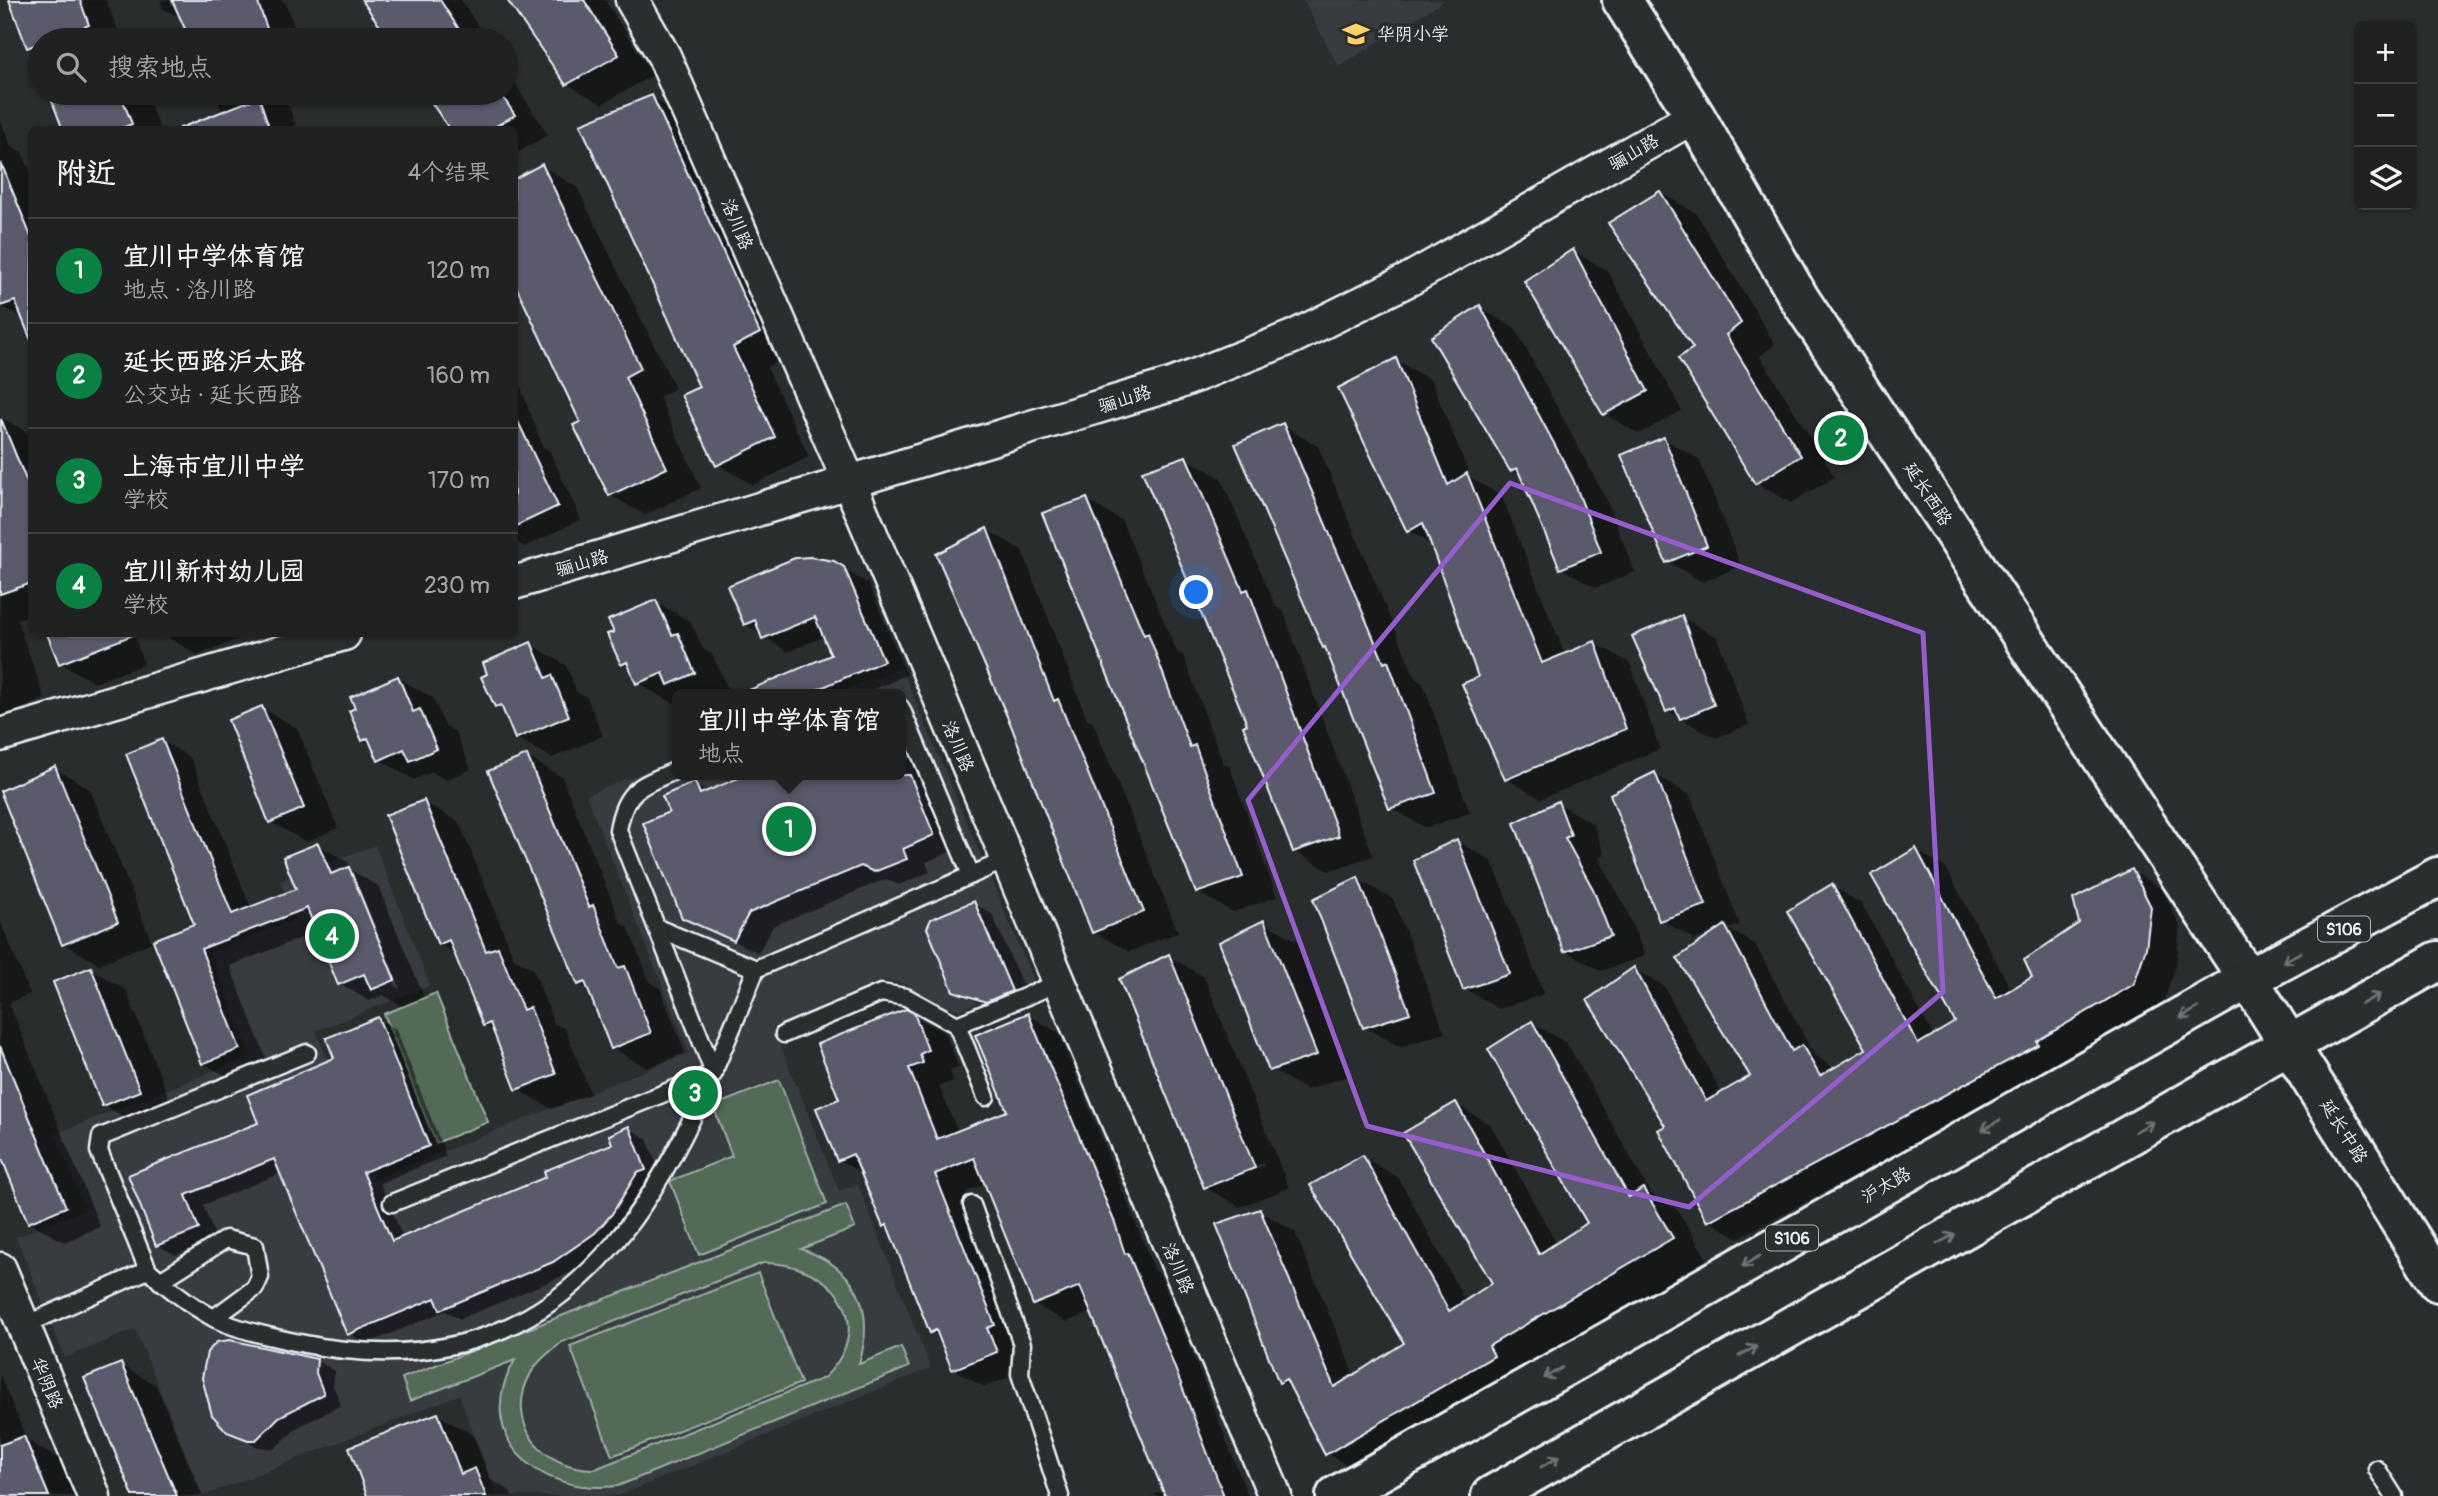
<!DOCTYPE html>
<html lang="zh">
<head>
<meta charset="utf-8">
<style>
  :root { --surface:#202222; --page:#282a2a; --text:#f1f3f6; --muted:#a2a4a5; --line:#3d3f40; --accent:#0b8043 }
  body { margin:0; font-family:Pangolin,"LXGW WenKai TC",sans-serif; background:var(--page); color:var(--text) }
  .controls { position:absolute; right:21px; top:21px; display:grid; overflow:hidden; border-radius:10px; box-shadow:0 2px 5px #0004 }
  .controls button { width:63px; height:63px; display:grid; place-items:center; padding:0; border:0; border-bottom:2px solid var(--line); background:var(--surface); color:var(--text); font:35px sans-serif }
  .you { position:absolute; left:1197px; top:593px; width:24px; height:24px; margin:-18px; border:5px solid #fff; border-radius:50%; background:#1a73e8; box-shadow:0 0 0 10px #1a73e833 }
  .badge { display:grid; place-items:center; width:46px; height:46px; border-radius:50%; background:var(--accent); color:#fff; font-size:23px; font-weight:700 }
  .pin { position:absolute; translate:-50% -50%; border:4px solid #fff; box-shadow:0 2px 7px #0006 }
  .popup { position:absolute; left:672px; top:689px; width:234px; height:91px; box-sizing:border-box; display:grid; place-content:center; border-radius:10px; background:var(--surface); filter:drop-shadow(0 2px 5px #0005); font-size:23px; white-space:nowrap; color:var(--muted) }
  .popup b { font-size:26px; color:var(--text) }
  .popup::after { content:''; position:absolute; left:50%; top:100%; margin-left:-14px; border:14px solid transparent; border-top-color:var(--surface) }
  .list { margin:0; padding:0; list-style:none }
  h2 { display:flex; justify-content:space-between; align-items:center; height:91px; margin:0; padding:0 28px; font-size:30px }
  h2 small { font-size:23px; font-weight:400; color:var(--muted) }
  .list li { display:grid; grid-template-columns:46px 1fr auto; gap:21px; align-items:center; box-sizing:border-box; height:105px; padding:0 28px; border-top:2px solid var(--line) }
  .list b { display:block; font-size:26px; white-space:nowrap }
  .list p { margin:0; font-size:23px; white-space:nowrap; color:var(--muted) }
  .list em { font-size:23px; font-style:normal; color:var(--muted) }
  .icon { flex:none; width:38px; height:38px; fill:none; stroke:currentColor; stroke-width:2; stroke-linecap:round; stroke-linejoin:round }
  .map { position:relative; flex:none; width:2438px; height:1496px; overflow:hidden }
  .search { position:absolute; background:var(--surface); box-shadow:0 2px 5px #0004; left:28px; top:28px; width:490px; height:77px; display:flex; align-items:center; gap:18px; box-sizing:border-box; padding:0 24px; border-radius:38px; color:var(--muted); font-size:26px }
  .panel { position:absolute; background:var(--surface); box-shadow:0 2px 5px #0004; left:28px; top:126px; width:490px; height:511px; border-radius:10px }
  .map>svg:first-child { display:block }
  .built { fill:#383a41 }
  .green { fill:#536a57; stroke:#9eaea8; stroke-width:2; fill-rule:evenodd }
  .shadow { fill:#0007; fill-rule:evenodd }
  .building { fill:#5a5a6c; stroke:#e8f1f8; stroke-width:2 }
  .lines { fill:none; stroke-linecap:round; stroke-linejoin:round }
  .lane-casing { stroke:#e8f1f8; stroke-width:21 }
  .street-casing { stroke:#e8f1f8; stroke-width:37 }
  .secondary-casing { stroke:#e8f1f8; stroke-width:44 }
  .primary-casing { stroke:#e8f1f8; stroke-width:44 }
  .lane { stroke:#2a2d2e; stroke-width:16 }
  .street { stroke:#2a2d2e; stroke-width:32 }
  .secondary { stroke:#2a2d2e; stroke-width:38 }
  .primary { stroke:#2a2d2e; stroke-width:38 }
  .oneway { stroke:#6c7275 }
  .marked { fill:none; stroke:#965dcd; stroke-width:5; stroke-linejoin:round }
  .labels { text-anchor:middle; stroke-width:7; stroke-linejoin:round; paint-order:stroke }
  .shield { fill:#2a2d2e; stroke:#afb6bb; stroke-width:2 }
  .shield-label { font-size:16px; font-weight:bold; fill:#e8f1f8 }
  .poi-label { font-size:18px; fill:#e8f1f8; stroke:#2a2d2e; text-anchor:start }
  .street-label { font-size:18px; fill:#e8f1f8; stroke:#2a2d2e }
</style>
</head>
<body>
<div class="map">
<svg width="2438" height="1496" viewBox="0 0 2438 1496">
  <rect width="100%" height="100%" fill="#2a2d2e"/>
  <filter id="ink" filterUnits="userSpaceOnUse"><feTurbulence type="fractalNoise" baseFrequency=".0143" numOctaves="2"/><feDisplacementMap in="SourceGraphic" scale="14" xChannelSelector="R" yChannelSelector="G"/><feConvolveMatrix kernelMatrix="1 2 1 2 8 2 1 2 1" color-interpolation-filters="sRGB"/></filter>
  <g filter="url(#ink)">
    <g class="built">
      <path d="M1303 0H1445L1339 67Z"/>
      <path d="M901 667 1034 981 959 1010 939 1003 905 984 882 980 773 1027 839 1191 858 1184 931 1368 618 1496H497L459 1395 203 1496 135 1329 65 1358 16 1237 85 1209 55 1134 251 1056 210 953 295 919 280 881 375 845 430 985 316 1031 375 1179 689 1053 586 795 677 759V775H901V694H836Z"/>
    </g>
    <g class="green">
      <path d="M436 993 488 1122 436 1143 384 1014Z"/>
      <path d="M779 1080 827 1204 699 1255 670 1181 732 1156 713 1106Z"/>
      <path d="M846 1205 855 1228 801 1249C857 1268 876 1308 859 1364L901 1347 909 1367 618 1486C535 1496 471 1435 515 1360L410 1401 402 1378ZM763 1263C833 1262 880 1323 824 1378L595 1469C543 1470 503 1423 531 1373 538 1360 551 1351 562 1342Z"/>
      <path d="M758 1273 801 1383 612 1456 570 1346Z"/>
    </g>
    <g class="shadow">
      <path d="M10 0H106L122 40H40V65L34 50 29 47Z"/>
      <path d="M161 0H281L286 3 299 40H192L183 19 162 8Z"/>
      <path d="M366 0H461L487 40H393Z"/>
      <path d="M509 0H605L653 75 602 104 567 84Z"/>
      <path d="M506 69 548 135 514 155V130H452L428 93H506Z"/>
      <path d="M51 93H146L160 130H65Z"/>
      <path d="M214 93H288L285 94 297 130H188L223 113Z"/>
      <path d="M651 97 687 117 794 353 767 367 809 457 753 485 718 465 701 388Z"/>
      <path d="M0 118 11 146 22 152 32 175V337L24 319 0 305Z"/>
      <path d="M542 166 577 187 675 388 659 397 701 488 645 515 610 495Z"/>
      <path d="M1661 193 1696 213 1775 344 1760 356 1835 477 1791 503 1756 483 1696 348Z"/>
      <path d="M1573 251 1608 271 1682 411 1639 434 1604 414Z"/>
      <path d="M1480 308 1515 328 1607 501 1635 572 1596 588 1561 568 1522 476 1511 470Z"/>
      <path d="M1396 360 1431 380 1471 478 1502 496 1565 655 1595 643 1630 663 1660 749 1541 799 1506 779 1480 678 1433 545 1408 530Z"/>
      <path d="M514 369 543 447 549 450 581 519 525 547 514 541Z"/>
      <path d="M0 417 32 435V615L17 619 45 699 0 717Z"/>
      <path d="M1282 425 1318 446 1416 679 1423 683 1470 813 1426 828 1391 808 1328 649 1324 647Z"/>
      <path d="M1664 439 1699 459 1741 566 1702 582 1667 561Z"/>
      <path d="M1186 458 1221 478 1276 607 1283 611 1373 856 1329 871 1294 851 1249 725Z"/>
      <path d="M1087 500 1122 521 1177 652 1183 655 1223 763 1230 767 1277 897 1233 912 1197 892Z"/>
      <path d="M987 530 1022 550 1087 719 1093 722 1178 932 1129 952 1094 932Z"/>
      <path d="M843 569 868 583 907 675 862 694H768L764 686 833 656 825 636 788 652 745 624Z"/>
      <path d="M656 602 691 622 703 649 713 655 730 693 677 694V701L673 703 637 683 631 669 622 663Z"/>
      <path d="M1682 617 1717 637 1749 725 1716 738 1667 711Z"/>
      <path d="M48 634H134L144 664 95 683 60 663Z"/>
      <path d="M162 634H246L247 636 198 655Z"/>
      <path d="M531 644 566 665 577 692 587 697 603 736 552 758 516 738 505 711 496 706Z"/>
      <path d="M398 678 433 698 445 726 455 731 471 769 446 780 432 772 414 780 379 759 373 746 363 740Z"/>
      <path d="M262 708 297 728 338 828 306 842 271 822Z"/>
      <path d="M901 727 958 849 926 862 930 872 899 885 886 879 773 926 758 953 684 917 694 784 709 792 750 775H901Z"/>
      <path d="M162 741 191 758 251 908 299 890 318 845 348 862 351 870 378 886 424 997 402 1006 383 995 369 1001 339 983 318 931 230 966 269 1066 233 1080 203 1063 196 925ZM355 888H359L400 987 397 988Z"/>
      <path d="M527 757 562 777 621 923 628 927 650 982 660 988 685 1053 647 1068 612 1048 589 990 579 984Z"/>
      <path d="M55 768 90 789 152 942 99 964 64 944Z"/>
      <path d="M1654 774 1690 795 1740 925 1728 929 1755 944 1813 1053 1835 1069 1868 1050 1832 886 1862 904 1934 1037 1957 1023 1916 850 1946 868 2012 991 2034 978 2132 871 2162 889 2180 926 2176 966 2164 1001 2066 1059 2067 1063 1738 1238 1708 1220 1667 1126 1634 969 1664 986 1722 1094 1753 1076 1714 933 1695 940 1660 919Z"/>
      <path d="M424 802 459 822 514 958 533 969 554 1023 565 1029 591 1094 552 1109 517 1089 494 1031 484 1025 456 954 439 944Z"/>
      <path d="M1558 803 1593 824 1605 855 1599 858 1627 911 1645 956 1601 971 1565 951Z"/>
      <path d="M1457 841 1492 861 1544 994 1499 1009 1464 988Z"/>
      <path d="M1358 879 1393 899 1445 1033 1400 1047 1365 1027Z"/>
      <path d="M974 903 992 914 1029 1001 1005 1011 973 1000 955 990Z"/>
      <path d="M0 920 30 994 9 1003 100 1227 64 1242 29 1222 0 1150Z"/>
      <path d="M1264 922 1299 942 1351 1075 1306 1090 1271 1069Z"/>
      <path d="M1169 956 1204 977 1289 1188 1240 1207 1205 1187ZM1263 1163 1264 1166 1226 1181V1177Z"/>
      <path d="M91 969 126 990 174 1111 138 1125 103 1105Z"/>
      <path d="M905 1011 945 1033 959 1068 950 1071 954 1081 939 1086 958 1132 1009 1112 1028 1015 1059 1033 1155 1271 1159 1273 1194 1357 1248 1496H1151L1165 1490 1092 1312 1066 1322 1034 1304 986 1184 966 1192 1026 1343 1027 1370 984 1387 953 1369 940 1336 932 1332 891 1230 884 1226 863 1174 839 1160 841 1100Z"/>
      <path d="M378 1019 396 1029 446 1156 380 1183 403 1238 548 1177 614 1145 629 1128 647 1139 663 1180 613 1242 572 1272 460 1319 445 1311 366 1344 348 1333 281 1173 203 1205 216 1239 176 1255 157 1245 130 1176 260 1123 336 1059Z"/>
      <path d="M1532 1023 1567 1043 1651 1194 1678 1210 1707 1259 1523 1367 1528 1376 1361 1474 1326 1453 1294 1389 1280 1382 1260 1211 1295 1232 1355 1376 1406 1344 1363 1157 1398 1177 1466 1302 1495 1284 1456 1104 1491 1125 1557 1244 1590 1223Z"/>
      <path d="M317 1361 335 1371 333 1385 341 1405 298 1427 274 1449 255 1446 221 1424Z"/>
      <path d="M121 1365 156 1385 202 1496H135Z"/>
      <path d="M0 1375 27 1440 59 1459 74 1496H4L0 1488Z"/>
      <path d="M438 1415 473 1435 490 1479 510 1491 512 1496H369Z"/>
    </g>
    <g class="building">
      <path d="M9 0H80L89 25 49 40H40V43L27 48Z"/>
      <path d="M172 0H257L271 40H190Z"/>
      <path d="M362 0H440L466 40H389Z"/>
      <path d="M507 0H584L619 55 566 85Z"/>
      <path d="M49 93H120L132 124 117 130H63Z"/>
      <path d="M425 93H500L515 115 489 130H450Z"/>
      <path d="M652 95 760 333 733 347 775 437 716 466 681 395 699 387 580 124Z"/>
      <path d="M259 97 270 130H180V128Z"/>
      <path d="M1 163 32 239 31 340 15 301 0 306Z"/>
      <path d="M542 164 641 368 625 377 667 468 609 496 573 425 580 422 514 282V179Z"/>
      <path d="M1660 191 1741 323 1726 335 1801 456 1755 484 1678 358 1693 348 1608 223Z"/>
      <path d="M1573 249 1648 391 1603 415 1524 281Z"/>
      <path d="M1480 305 1573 479 1601 552 1560 569 1517 468 1510 471 1431 337Z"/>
      <path d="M1396 358 1448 485 1467 473 1542 663 1595 641 1626 729 1505 780 1462 684 1478 677 1423 523 1407 532 1338 388Z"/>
      <path d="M514 413 558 506 514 527Z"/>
      <path d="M1 419 32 494V583L0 594Z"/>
      <path d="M1283 423 1384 663 1388 661 1436 793 1389 809 1325 647 1323 648 1235 444Z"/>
      <path d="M1664 437 1707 546 1666 563 1621 455Z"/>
      <path d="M1186 456 1243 591 1248 589 1339 836 1293 852 1243 726 1247 724 1142 471Z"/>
      <path d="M1087 498 1144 635 1148 633 1190 747 1195 745 1243 877 1196 893 1042 513Z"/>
      <path d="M987 528 1054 701 1058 699 1144 912 1092 933 1010 723 936 554Z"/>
      <path d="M810 557 834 561 844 567 884 661 807 694H740L831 655 815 617 762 639 755 620 744 625 727 586 795 558Z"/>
      <path d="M656 600 672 635 678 633 695 673 668 685 663 673 636 684 627 662 621 665 607 634 614 632 608 620Z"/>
      <path d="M1682 615 1714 705 1680 719 1675 708 1666 712 1632 636Z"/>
      <path d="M47 634H132L133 635 59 664Z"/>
      <path d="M531 642 546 678 552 675 569 716 515 739 501 705 495 707 481 677 487 674 483 663Z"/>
      <path d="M398 676 413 712 420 709 437 749 410 761 404 749 378 761 368 738 362 741 349 711 355 708 350 697Z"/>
      <path d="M262 706 304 808 269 823 228 720Z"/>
      <path d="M162 739 232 914 296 889 283 857 318 843 331 874 349 867 395 980 371 990 364 974 338 985 307 908 201 949 240 1049 202 1064 153 940 194 924 126 754Z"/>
      <path d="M527 755 589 907 593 905 618 968 625 966 651 1033 611 1049 585 982 578 985 488 771Z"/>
      <path d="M55 766 118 922 62 945 0 791Z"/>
      <path d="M1655 772 1706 905 1659 921 1610 794Z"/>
      <path d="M746 775H910L934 835 903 849 907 859 874 872 861 866 749 913 734 941 682 918 643 823 669 812 662 796 695 782 700 794Z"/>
      <path d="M424 800 486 951 498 947 523 1010 530 1007 556 1074 516 1090 490 1023 483 1026 449 940 438 945 385 815Z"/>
      <path d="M1558 801 1571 835 1565 838 1593 889 1611 936 1564 952 1514 823Z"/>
      <path d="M1457 839 1510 974 1463 990 1413 860Z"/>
      <path d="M1916 848 1996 998 2032 977 2024 960 2079 923 2073 899 2132 869 2151 907 2146 948 2134 984 2037 1041 2038 1045 1707 1222 1658 1130 1665 1126 1587 1000 1634 967 1706 1101 1750 1076 1677 958 1725 925 1792 1051 1802 1045 1820 1076 1866 1049 1787 911 1832 884 1918 1044 1955 1022 1871 875Z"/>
      <path d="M1358 877 1410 1013 1363 1028 1313 899Z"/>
      <path d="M974 901 1012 991 986 1002 953 991 927 928 931 919Z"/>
      <path d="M1264 920 1317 1055 1269 1071 1219 942Z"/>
      <path d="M1169 954 1255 1168 1204 1188 1119 979Z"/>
      <path d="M91 967 140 1091 102 1106 53 982Z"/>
      <path d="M906 1009 914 1013 928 1050 920 1054 923 1063 909 1068 937 1139 1007 1111 975 1035 1028 1013 1115 1223 1125 1254 1128 1253 1163 1337 1224 1496H1165L1080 1286 1033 1305 974 1158 935 1174 995 1325 987 1328 997 1352 952 1370 936 1330 930 1333 887 1225 883 1227 853 1154 837 1161 816 1108 839 1099 817 1044Z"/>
      <path d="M378 1017 429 1146 363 1172 392 1241 546 1177 544 1171 612 1144 609 1135 629 1126 646 1170 637 1173 612 1214 595 1233 553 1262 440 1310 435 1298 347 1335 274 1159 186 1195 199 1229 156 1246 128 1175 258 1123 247 1095 334 1058 326 1038Z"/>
      <path d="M1532 1021 1629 1197 1643 1188 1673 1238 1489 1346 1494 1356 1325 1455 1286 1379 1279 1383 1216 1224 1260 1209 1334 1387 1404 1343 1310 1185 1363 1155 1449 1311 1492 1283 1403 1133 1456 1102 1539 1254 1587 1223 1488 1049Z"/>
      <path d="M0 1046 66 1207 28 1223 0 1154Z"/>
      <path d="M230 1340 317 1359 316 1373 324 1394 279 1417 256 1440H248L227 1432 212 1415 202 1378 207 1352 217 1342Z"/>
      <path d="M121 1363 177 1496H133L84 1378Z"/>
      <path d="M438 1413 461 1474 475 1468 486 1496H367L349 1447Z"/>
      <path d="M24 1436 49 1496H0V1445Z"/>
    </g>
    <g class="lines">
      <defs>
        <g id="lane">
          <path d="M901 708 971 875"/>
          <path d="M657 928 756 969"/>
          <path d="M957 1025 986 1097"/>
          <path d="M784 1034 881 993 906 997 957 1025 1058 983"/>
          <path d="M392 1203 714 1073 618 830C625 788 641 786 677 770"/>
          <path d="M972 1205 1022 1344 1020 1374 1060 1496"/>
          <path d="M148 1270 99 1151 101 1137 307 1053"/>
          <path d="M160 1281 226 1239 255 1246 260 1277 255 1288 214 1318"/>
          <path d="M23 1326 148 1270C168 1287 188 1304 212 1317 238 1332 314 1347 345 1350 596 1376 678 1163 756 969L1006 860"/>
          <path d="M2377 1469 2394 1496"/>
        </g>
        <g id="street">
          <path d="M632 0 664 56 850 484 1275 1496"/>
          <path d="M514 583 1174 384 1293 337 1410 279 1695 116"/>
          <path d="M0 735 344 634"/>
          <path d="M0 1269 94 1496"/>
        </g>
        <path id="secondary" d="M1622 0 1695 116 1799 298 2248 979 2438 1282"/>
        <g id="primary">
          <path d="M1336 1496 2248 979 2438 877"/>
          <path d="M1491 1496 2438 961"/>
        </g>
      </defs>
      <use href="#lane" class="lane-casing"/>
      <use href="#street" class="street-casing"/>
      <use href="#secondary" class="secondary-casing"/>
      <use href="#primary" class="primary-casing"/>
      <use href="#lane" class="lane"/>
      <use href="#street" class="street"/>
      <use href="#secondary" class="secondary"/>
      <use href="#primary" class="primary"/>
    </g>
    <defs><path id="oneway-shaft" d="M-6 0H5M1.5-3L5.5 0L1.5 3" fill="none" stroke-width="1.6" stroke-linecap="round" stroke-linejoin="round" transform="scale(1.75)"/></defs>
    <g class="oneway">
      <use href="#oneway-shaft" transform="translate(2292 957) rotate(151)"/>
      <use href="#oneway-shaft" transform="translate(2371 999) rotate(-29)"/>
      <use href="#oneway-shaft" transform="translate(2189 1013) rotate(150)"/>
      <use href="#oneway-shaft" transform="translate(1991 1125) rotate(150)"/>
      <use href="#oneway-shaft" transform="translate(2144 1127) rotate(-29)"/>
      <use href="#oneway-shaft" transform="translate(1946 1239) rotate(-29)"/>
      <use href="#oneway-shaft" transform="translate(1751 1261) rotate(150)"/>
      <use href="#oneway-shaft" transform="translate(1748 1351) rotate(-29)"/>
      <use href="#oneway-shaft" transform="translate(1553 1373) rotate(150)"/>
      <use href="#oneway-shaft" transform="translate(1550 1462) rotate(-29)"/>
    </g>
  </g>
  <path class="marked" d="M1510 483 1923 633 1943 992 1689 1207 1367 1126 1248 800Z"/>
  <defs>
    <symbol id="school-bare" viewBox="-9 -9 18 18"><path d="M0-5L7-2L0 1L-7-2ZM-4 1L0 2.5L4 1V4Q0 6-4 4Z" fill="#ffd166" stroke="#2a2d2e" stroke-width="2.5" paint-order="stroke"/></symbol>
  </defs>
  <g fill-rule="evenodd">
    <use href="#school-bare" x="1337" y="15" width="38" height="38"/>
  </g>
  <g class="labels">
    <g class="shield">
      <rect x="2318" y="916.5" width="52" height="25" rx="5"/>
      <rect x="1766" y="1225.5" width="52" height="25" rx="5"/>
    </g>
    <g class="shield-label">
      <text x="2344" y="935">S106</text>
      <text x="1792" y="1244">S106</text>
    </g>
    <g class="poi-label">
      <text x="1377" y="40">华阴小学</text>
    </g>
    <g class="street-label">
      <text transform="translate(1634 152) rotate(-30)" y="6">骊山路</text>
      <text transform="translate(737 224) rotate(67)" y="6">洛川路</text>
      <text transform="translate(1125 399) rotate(-17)" y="6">骊山路</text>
      <text transform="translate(1928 494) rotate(57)" y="6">延长西路</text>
      <text transform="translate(582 563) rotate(-16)" y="6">骊山路</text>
      <text transform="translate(958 746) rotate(67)" y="6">洛川路</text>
      <text transform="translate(2344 1131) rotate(58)" y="6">延长中路</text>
      <text transform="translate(1886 1185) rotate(-30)" y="6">沪太路</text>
      <text transform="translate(1178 1268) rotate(67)" y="6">洛川路</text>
      <text transform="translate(47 1383) rotate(67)" y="6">华阴路</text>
    </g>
  </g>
</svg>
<div class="controls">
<button>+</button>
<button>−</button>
<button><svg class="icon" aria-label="layers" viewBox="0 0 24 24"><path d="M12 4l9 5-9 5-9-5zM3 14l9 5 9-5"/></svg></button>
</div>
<div class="you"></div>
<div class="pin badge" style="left:789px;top:829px">1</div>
<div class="popup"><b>宜川中学体育馆</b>地点</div>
<div class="pin badge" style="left:1841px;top:438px">2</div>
<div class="pin badge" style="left:695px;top:1093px">3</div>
<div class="pin badge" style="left:332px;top:936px">4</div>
<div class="search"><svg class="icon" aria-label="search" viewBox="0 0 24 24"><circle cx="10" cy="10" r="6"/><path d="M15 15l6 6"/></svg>搜索地点</div>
<section class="panel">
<h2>附近<small>4个结果</small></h2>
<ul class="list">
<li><span class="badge">1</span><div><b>宜川中学体育馆</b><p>地点 · 洛川路</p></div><em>120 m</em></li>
<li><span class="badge">2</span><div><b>延长西路沪太路</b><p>公交站 · 延长西路</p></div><em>160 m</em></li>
<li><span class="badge">3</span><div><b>上海市宜川中学</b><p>学校</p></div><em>170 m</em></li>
<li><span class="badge">4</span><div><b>宜川新村幼儿园</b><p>学校</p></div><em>230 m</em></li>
</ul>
</section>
</div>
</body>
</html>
